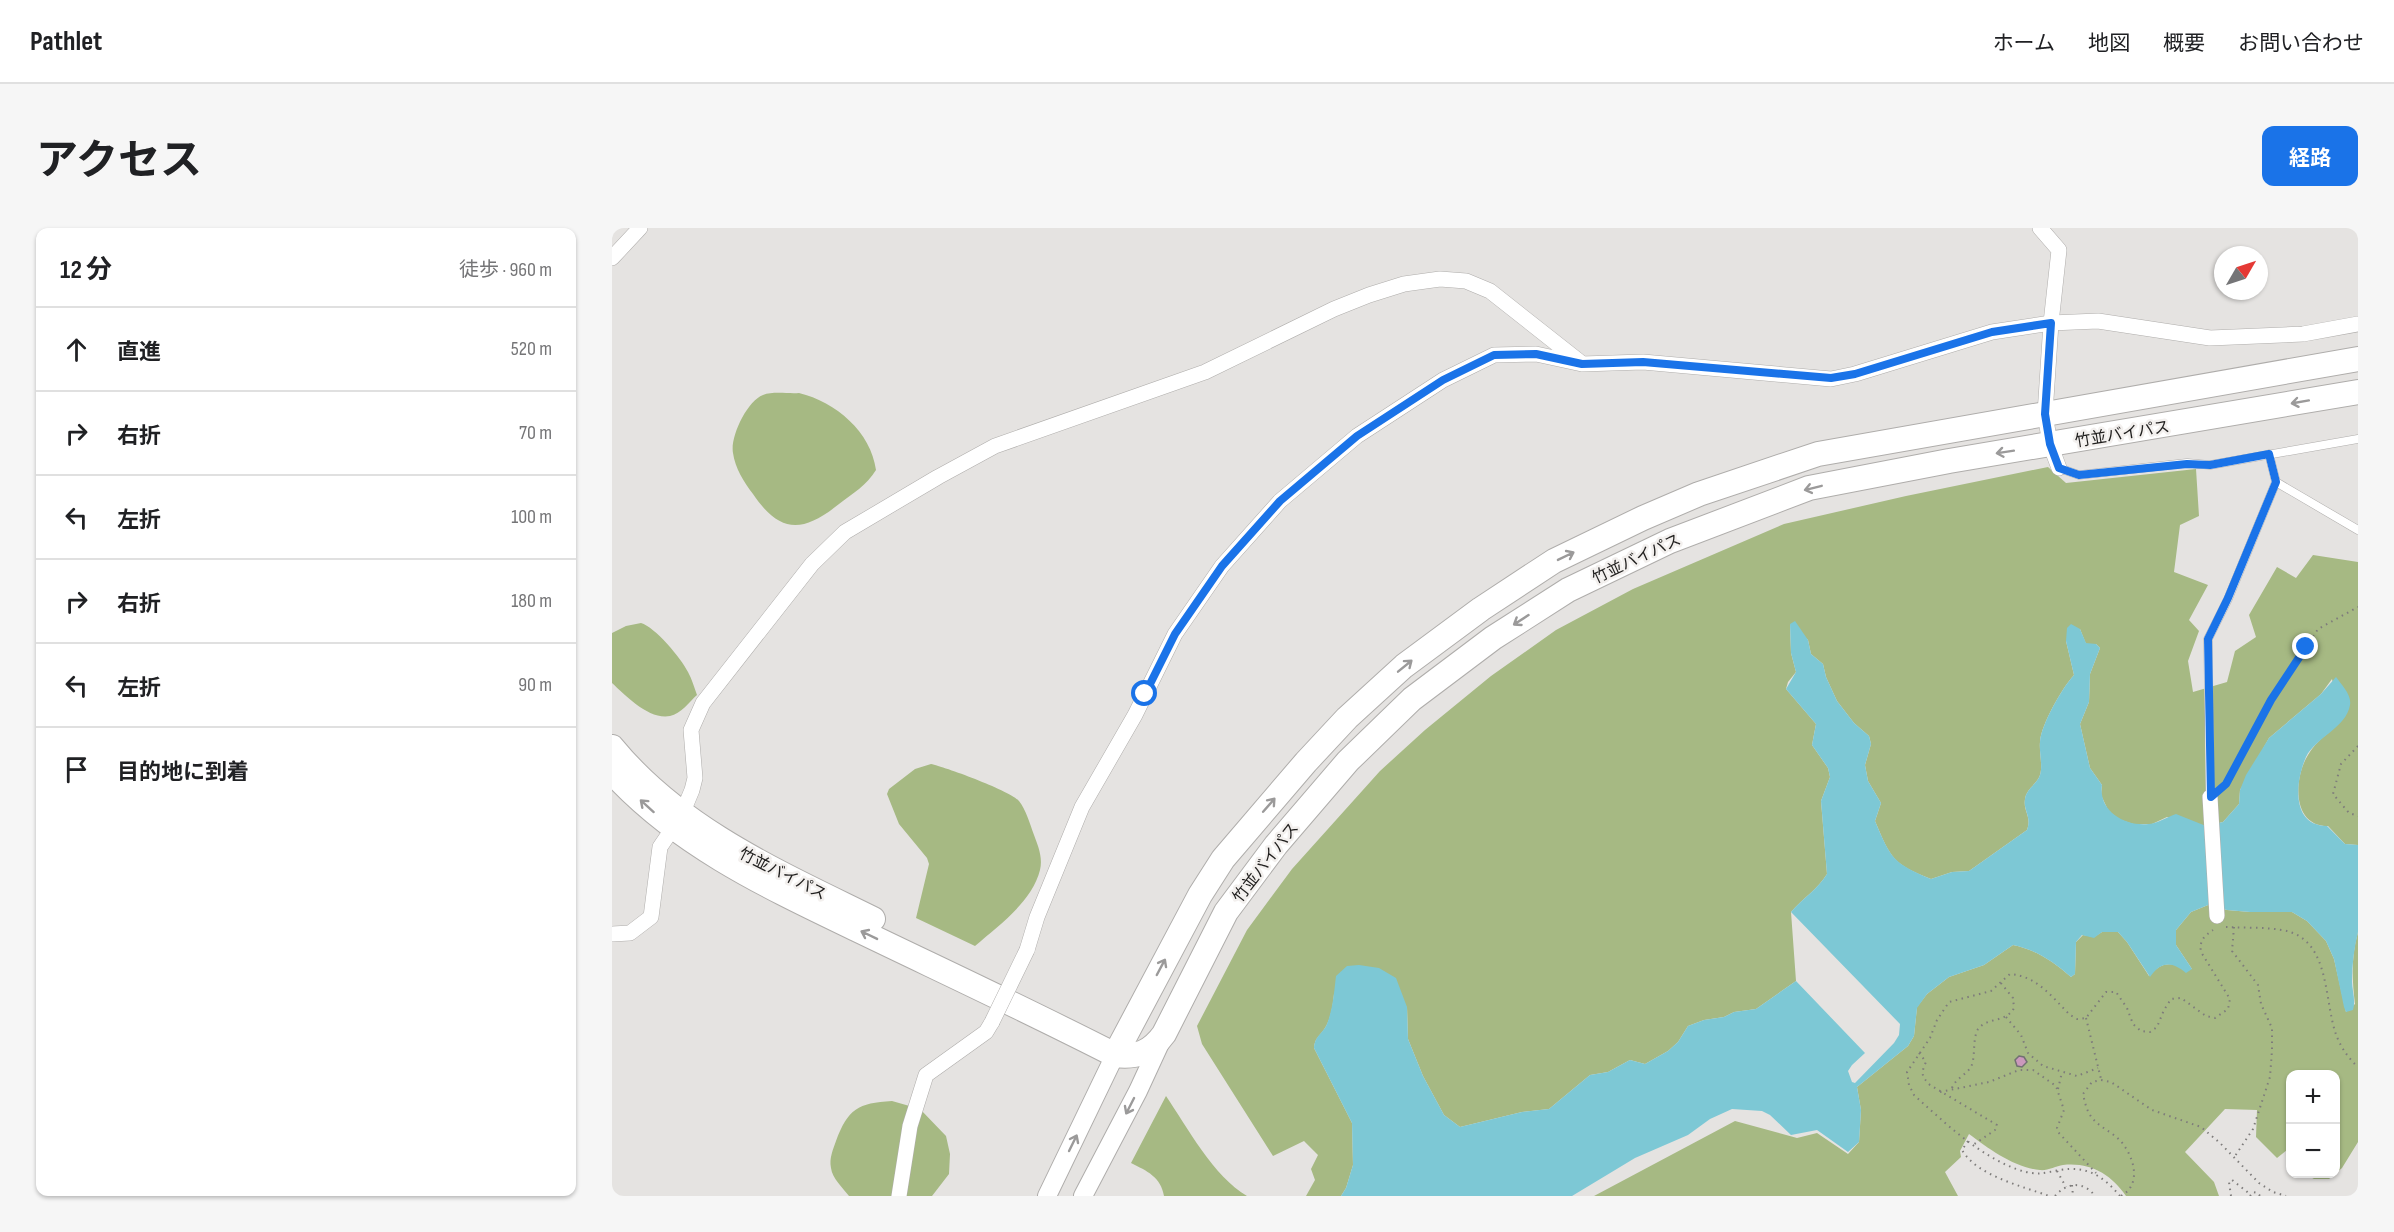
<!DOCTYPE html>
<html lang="ja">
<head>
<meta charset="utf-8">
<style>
  :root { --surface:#fff; --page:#f6f6f6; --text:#202124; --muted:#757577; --line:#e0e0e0; --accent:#1a73e8 }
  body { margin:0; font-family:"Sofia Sans Condensed","Noto Sans JP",sans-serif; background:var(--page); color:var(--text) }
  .controls { position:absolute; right:18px; bottom:18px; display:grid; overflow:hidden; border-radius:12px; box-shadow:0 2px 4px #0004 }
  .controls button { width:54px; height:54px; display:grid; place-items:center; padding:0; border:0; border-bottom:2px solid var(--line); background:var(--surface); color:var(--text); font:30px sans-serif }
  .compass { position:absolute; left:1602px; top:18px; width:54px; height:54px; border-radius:50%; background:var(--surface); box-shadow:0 2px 4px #0004; rotate:51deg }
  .stop { position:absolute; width:18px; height:18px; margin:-14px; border:4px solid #1a73e8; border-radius:50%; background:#fff }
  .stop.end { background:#1a73e8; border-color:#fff; box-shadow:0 2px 6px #0008 }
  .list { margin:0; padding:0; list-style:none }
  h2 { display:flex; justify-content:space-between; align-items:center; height:78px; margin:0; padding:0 24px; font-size:26px }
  h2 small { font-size:20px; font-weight:400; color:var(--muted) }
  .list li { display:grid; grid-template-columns:39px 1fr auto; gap:18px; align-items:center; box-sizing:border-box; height:84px; padding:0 24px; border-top:2px solid var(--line) }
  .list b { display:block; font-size:22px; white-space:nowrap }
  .list em { font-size:20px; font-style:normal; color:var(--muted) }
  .icon { flex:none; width:33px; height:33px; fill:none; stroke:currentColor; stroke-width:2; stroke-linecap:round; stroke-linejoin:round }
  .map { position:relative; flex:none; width:1746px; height:968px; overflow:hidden; border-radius:12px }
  header { display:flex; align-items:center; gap:36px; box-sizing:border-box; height:84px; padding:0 30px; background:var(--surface); border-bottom:2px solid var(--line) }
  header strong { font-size:28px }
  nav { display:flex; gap:33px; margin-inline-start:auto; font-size:21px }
  .intro { display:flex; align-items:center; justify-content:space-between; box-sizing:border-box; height:144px; padding:0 36px }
  h1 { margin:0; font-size:42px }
  .button { padding:15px 27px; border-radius:12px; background:var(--accent); color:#fff; font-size:21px; font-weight:700 }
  main { display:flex; gap:36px; padding:0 36px }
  aside { flex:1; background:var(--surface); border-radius:12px; box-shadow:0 2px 4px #0004 }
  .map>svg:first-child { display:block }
  .forest { fill:#a6b983 }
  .water { fill:#7dc8d5 }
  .building { fill:#cb98bc; stroke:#727072; stroke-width:1.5 }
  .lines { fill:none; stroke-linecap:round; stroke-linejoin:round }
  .service-casing { stroke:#afadab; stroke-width:9 }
  .minor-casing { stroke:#afadab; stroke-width:16 }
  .tertiary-casing { stroke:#afadab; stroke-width:20 }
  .trunk-casing { stroke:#afadab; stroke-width:26 }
  .path { stroke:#7e7c7b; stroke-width:2; stroke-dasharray:1.5 4.5; stroke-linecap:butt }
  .service { stroke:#fff; stroke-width:8 }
  .minor { stroke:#fff; stroke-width:15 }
  .tertiary { stroke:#fff; stroke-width:18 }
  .trunk { stroke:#fff; stroke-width:24 }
  .minor-bridge-casing { stroke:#afadab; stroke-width:16; stroke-linecap:butt }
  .minor-bridge { stroke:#fff; stroke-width:15 }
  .oneway { stroke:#9b9a9a }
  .route { stroke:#1a73e8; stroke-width:8 }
  .labels { text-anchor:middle; stroke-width:5; stroke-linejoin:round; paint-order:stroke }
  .street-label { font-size:16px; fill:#201f1e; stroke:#f3f0ee }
</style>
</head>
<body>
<header>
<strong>Pathlet</strong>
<nav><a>ホーム</a><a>地図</a><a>概要</a><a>お問い合わせ</a></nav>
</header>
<div class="intro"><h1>アクセス</h1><a class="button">経路</a></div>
<main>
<aside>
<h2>12 分<small>徒歩 · 960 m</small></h2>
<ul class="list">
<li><svg class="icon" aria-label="ahead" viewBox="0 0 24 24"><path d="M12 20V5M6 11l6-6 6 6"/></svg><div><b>直進</b></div><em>520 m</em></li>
<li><svg class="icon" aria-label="right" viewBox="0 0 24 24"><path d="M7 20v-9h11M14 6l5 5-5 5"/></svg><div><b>右折</b></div><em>70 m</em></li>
<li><svg class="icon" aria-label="left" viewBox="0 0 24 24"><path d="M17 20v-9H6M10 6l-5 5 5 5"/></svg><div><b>左折</b></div><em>100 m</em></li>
<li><svg class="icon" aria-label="right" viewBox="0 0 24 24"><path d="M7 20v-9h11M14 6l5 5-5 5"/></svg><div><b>右折</b></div><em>180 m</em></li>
<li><svg class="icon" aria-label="left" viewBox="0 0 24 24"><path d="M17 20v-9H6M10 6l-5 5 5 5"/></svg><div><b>左折</b></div><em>90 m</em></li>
<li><svg class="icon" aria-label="arrive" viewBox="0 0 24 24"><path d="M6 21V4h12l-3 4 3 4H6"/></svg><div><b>目的地に到着</b></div></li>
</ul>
</aside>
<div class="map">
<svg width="1746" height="968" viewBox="0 0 1746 968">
  <rect width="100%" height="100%" fill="#e5e3e1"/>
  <g class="forest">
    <path d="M187 165C224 174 259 204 264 242 255 257 240 266 227 276 191 305 168 306 141 266 132 254 123 240 121 225 118 209 135 173 151 167 161 163 177 166 187 165Z"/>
    <path d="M1436 239 1454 255 1584 241 1587 288 1568 297 1562 344 1596 357 1577 392 1587 403 1576 433 1581 464 1615 454 1623 423 1644 409 1637 387 1665 339 1684 350 1701 327 1746 334V617L1733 616 1716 598C1679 598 1682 549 1696 527 1704 513 1718 504 1729 493L1720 451 1709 466 1657 510 1628 562 1627 576 1611 594 1594 598 1555 589 1540 596H1521L1506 591 1496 582 1489 567 1490 557 1478 540 1468 496 1477 474 1478 446 1488 420 1484 416H1474L1468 401 1454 413 1462 447C1450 460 1429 497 1428 514 1427 524 1431 538 1428 547 1425 556 1414 561 1413 571 1411 584 1420 588 1415 602L1357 643 1340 644 1319 651C1281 636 1279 631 1263 593L1269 575 1256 553 1253 537 1259 516 1257 508 1242 495 1225 473 1214 449 1211 436 1199 426 1196 412 1178 396 1179 425 1184 444 1176 454 1174 461 1204 496 1200 517 1216 540 1218 549 1209 573 1215 646C1206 661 1191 670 1179 684L1184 753 1144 781 1122 784 1112 789 1092 792 1076 798 1066 814 1056 823 1033 836 1018 832 996 844 978 847 937 881 910 884 848 899 832 887 811 848 796 811 795 779 722 766C721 777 719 790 713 800 708 808 703 809 702 820L740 895 741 937 734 960 729 968H694L703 952 699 941 706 927 692 913 661 928 590 816 585 798 635 702 680 641 768 543 813 502 879 448 944 402 1021 361 1172 296 1294 268Z"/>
    <path d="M29 395C43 399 69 430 76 444 80 451 82 459 85 467 77 474 69 486 58 488 37 492 14 468 0 455V405L14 398Z"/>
    <path d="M319 536C333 539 399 563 407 573 414 582 418 596 422 607 426 618 431 629 428 642 420 674 387 697 363 718L304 690 317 636 315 630 287 596 275 566 277 561 303 541Z"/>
    <path d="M1596 677 1615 682 1638 684H1680L1695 693 1714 713 1722 731 1734 784 1743 776C1740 752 1739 728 1746 704V914L1730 940 1717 951H1702L1693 946H1724V846H1678V923L1675 922 1665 930 1644 909 1645 882 1613 881 1573 924 1602 954 1607 968H1514C1499 946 1478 934 1451 937 1444 938 1435 943 1428 942 1403 940 1377 921 1357 906L1348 923 1349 929 1333 944 1346 968H982L1123 893 1185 910 1205 905 1236 926 1247 914 1249 882 1245 859 1296 818 1302 808 1305 779 1315 766 1337 749 1372 737 1401 717C1424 722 1441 733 1459 749L1463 746 1464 714 1471 707 1482 709 1490 704H1506L1515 714 1537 748C1552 731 1559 736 1580 741L1564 717V702L1579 684Z"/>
    <path d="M554 868C575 899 602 949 635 968H552C549 949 535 943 519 935Z"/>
    <path d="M280 873 308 881 334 908 338 926 337 946 320 968H237C231 960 220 950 219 940 217 930 221 922 224 913 236 881 246 875 280 873Z"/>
  </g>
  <path class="water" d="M1183 393 1196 412 1199 426 1211 436 1214 449 1225 473 1242 495 1257 508 1259 516 1253 537 1256 553 1269 575 1263 593C1279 631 1281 635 1319 651L1340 644 1357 643 1415 602C1420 588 1411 583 1413 571 1414 561 1425 556 1428 547 1431 538 1427 524 1428 514 1429 497 1450 460 1462 447L1454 413 1455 400 1459 396 1468 401 1474 415 1484 416 1488 420 1478 446 1477 474 1468 496 1478 540 1490 557C1486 583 1513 599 1537 596 1546 595 1555 589 1564 586L1594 598 1611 594 1627 576 1628 562 1634 547 1657 510 1709 466 1724 449C1729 456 1740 467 1738 477 1734 500 1704 509 1694 529 1683 554 1679 598 1715 598L1733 616 1746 617V704C1742 720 1740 737 1740 753 1740 763 1744 772 1741 782L1734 784 1732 779 1722 731 1714 713 1695 693 1680 684H1638L1615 682 1596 677 1579 684 1564 702V717L1580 741 1574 745C1560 733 1549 733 1538 749L1515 714 1506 704H1490L1482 710 1470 707 1464 714 1463 746 1459 749C1441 733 1424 722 1401 717L1372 737 1337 749 1315 766 1305 780 1302 808 1296 818 1245 859 1249 882 1247 914 1236 924 1205 902 1179 907 1158 887 1150 883 1120 881 1098 891 1076 907 1023 930 960 968H729L734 960 741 937 740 895 702 820C703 807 710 807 715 796 721 780 722 765 724 748L735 738 747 737 767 740 784 750 795 779 796 811 811 848 832 887 848 899 910 884 937 881 978 847 996 844 1018 832 1033 836 1056 823 1066 814 1076 798 1092 792 1112 789 1122 784 1144 781 1184 753 1253 825 1240 837 1236 843 1240 854 1243 855 1282 815 1287 807 1288 796 1179 684C1191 670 1206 661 1215 646L1209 573 1218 549 1216 540 1200 517 1204 496 1174 461 1184 444 1179 425 1178 396Z"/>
  <path class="building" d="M1407 828 1412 829 1415 834 1410 839 1405 838 1403 832Z"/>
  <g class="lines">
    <defs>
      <g id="service">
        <path d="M1657 226 1664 254 1746 302"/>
        <path d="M1447 240 1467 247 1575 235 1598 237 1746 211"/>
        <path d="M1598 569 1596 411 1616 371 1664 254"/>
      </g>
      <g id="minor">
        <path d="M1428 0 1447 22 1439 95 1433 186 1438 216 1447 240"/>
        <path d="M0 30 28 0"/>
        <path d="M1598 569 1605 688"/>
        <path d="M70 586 80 562 83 550 79 502 91 475 200 336 233 304 326 249 383 218 593 144 722 81 757 67 792 56 828 51 854 53 878 63 968 134"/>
        <path d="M0 706 18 705 39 689 48 619 61 600"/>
        <path d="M415 722 425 689 470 579 523 487 563 406 610 338 668 273 745 208 831 152 882 127 924 126 970 136 1031 134 1219 151 1243 146 1380 104 1439 95 1486 93 1598 110 1691 106 1746 96"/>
        <path d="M287 968 298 898 314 847 374 804 380 794"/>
      </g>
      <g id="tertiary">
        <path d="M435 968 503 827"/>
        <path d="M471 968 526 863 550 811"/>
      </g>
      <g id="trunk">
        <path d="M0 519C68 602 168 645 261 691"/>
        <path d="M0 544C67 618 159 660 248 703 333 744 419 784 503 827 525 830 539 824 552 806L614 684 664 617 736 533 800 471 881 410 956 362 1058 313 1197 260 1337 233 1746 164"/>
        <path d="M503 827 588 667 611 631 694 534 735 490 792 438 869 381 942 333 1031 290 1087 266 1206 226 1746 131"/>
      </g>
    </defs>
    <use href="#service" class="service-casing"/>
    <use href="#minor" class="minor-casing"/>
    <use href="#tertiary" class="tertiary-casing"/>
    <use href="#trunk" class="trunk-casing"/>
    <g class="path">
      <path d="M1746 518 1729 536 1721 566 1737 585 1746 588"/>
      <path d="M1608 562 1614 556 1659 472 1706 401 1746 379"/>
      <path d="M1614 699C1632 700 1652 699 1670 702 1720 710 1711 774 1725 809 1730 821 1737 831 1746 839"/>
      <path d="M1622 699 1620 723 1646 757 1649 776 1660 800V822L1658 849 1641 901 1623 928"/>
      <path d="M1394 789 1409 807 1416 825 1431 838 1465 848 1486 840"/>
      <path d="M1474 790 1489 851"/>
      <path d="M1307 825 1314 834C1309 845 1309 848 1318 857L1385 897 1383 902 1361 917"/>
      <path d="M1340 860C1344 850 1354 847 1359 839 1364 828 1360 812 1366 801 1375 789 1394 795 1402 780L1401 770 1388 754"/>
      <path d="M1446 861 1450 844"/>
      <path d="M1328 864 1377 854 1407 842H1421L1444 858 1452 882 1445 900 1446 904 1484 945"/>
      <path d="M1356 913 1350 922C1365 948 1410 958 1437 968"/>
      <path d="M1445 943 1454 959"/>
      <path d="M1460 957 1461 968"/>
      <path d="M1443 968C1455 954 1472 953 1483 968"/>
      <path d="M1508 968C1492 949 1475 937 1448 942 1430 945 1426 948 1407 942 1367 928 1333 895 1302 867L1297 857 1295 844 1318 810 1325 792 1337 774 1379 763 1398 746C1425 748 1440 769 1458 787L1465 791 1474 790 1494 764H1504L1515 780 1521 796 1529 803 1538 804 1545 799 1552 782 1559 771 1569 770 1594 788 1603 790 1616 781 1618 771 1589 724C1587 713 1592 708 1601 702"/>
      <path d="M1509 968C1529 957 1523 932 1511 916 1503 905 1490 901 1482 892 1475 885 1473 875 1471 866L1480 854 1489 852 1499 854 1540 882 1589 899 1608 915 1647 955 1661 964 1674 968"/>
      <path d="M1619 968 1617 954 1620 952 1638 966"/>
      <path d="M1638 968 1641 964 1646 965 1648 968"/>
    </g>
    <use href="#service" class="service"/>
    <use href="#minor" class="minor"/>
    <use href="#tertiary" class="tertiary"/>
    <use href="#trunk" class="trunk"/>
    <defs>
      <path id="minor-bridge" d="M380 794 415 722"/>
    </defs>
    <use href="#minor-bridge" class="minor-bridge-casing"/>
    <use href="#minor-bridge" class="minor-bridge"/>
  </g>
  <defs><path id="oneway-shaft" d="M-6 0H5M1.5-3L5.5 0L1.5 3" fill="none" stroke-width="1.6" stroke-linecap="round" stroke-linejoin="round" transform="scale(1.5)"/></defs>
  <g class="oneway">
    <use href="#oneway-shaft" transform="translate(1688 174) rotate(170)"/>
    <use href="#oneway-shaft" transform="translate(1393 224) rotate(171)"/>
    <use href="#oneway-shaft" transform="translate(1201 260) rotate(166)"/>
    <use href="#oneway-shaft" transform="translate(954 328) rotate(-26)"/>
    <use href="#oneway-shaft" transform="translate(909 392) rotate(147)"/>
    <use href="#oneway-shaft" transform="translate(793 438) rotate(-39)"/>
    <use href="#oneway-shaft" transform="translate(657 577) rotate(-49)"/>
    <use href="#oneway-shaft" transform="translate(35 578) rotate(-138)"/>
    <use href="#oneway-shaft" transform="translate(257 707) rotate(-154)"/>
    <use href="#oneway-shaft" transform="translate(549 739) rotate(-62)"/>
    <use href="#oneway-shaft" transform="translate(518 878) rotate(117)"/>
    <use href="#oneway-shaft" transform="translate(461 915) rotate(-64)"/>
  </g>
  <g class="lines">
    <path class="route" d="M533 466 563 406 610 338 668 273 745 208 831 152 882 127 924 126 970 136 1031 134 1219 150 1243 146 1380 104 1439 95 1433 186 1438 216 1447 240 1467 247 1575 236 1598 237 1657 226 1664 254 1616 370 1596 411 1599 569 1614 556 1659 472 1694 419"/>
  </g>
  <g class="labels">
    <g class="street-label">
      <text transform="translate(1510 205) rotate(-9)" y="6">竹並バイパス</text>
      <text transform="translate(1024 330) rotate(-25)" y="6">竹並バイパス</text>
      <text transform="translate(653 634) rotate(-52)" y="6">竹並バイパス</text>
      <text transform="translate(171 645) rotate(27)" y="6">竹並バイパス</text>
    </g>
  </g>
</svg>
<div class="controls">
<button>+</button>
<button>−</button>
</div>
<svg class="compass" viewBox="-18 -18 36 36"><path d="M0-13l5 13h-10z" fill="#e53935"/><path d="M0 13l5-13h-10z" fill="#757577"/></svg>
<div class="stop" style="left:533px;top:466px"></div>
<div class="stop end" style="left:1694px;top:419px"></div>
</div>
</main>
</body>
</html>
